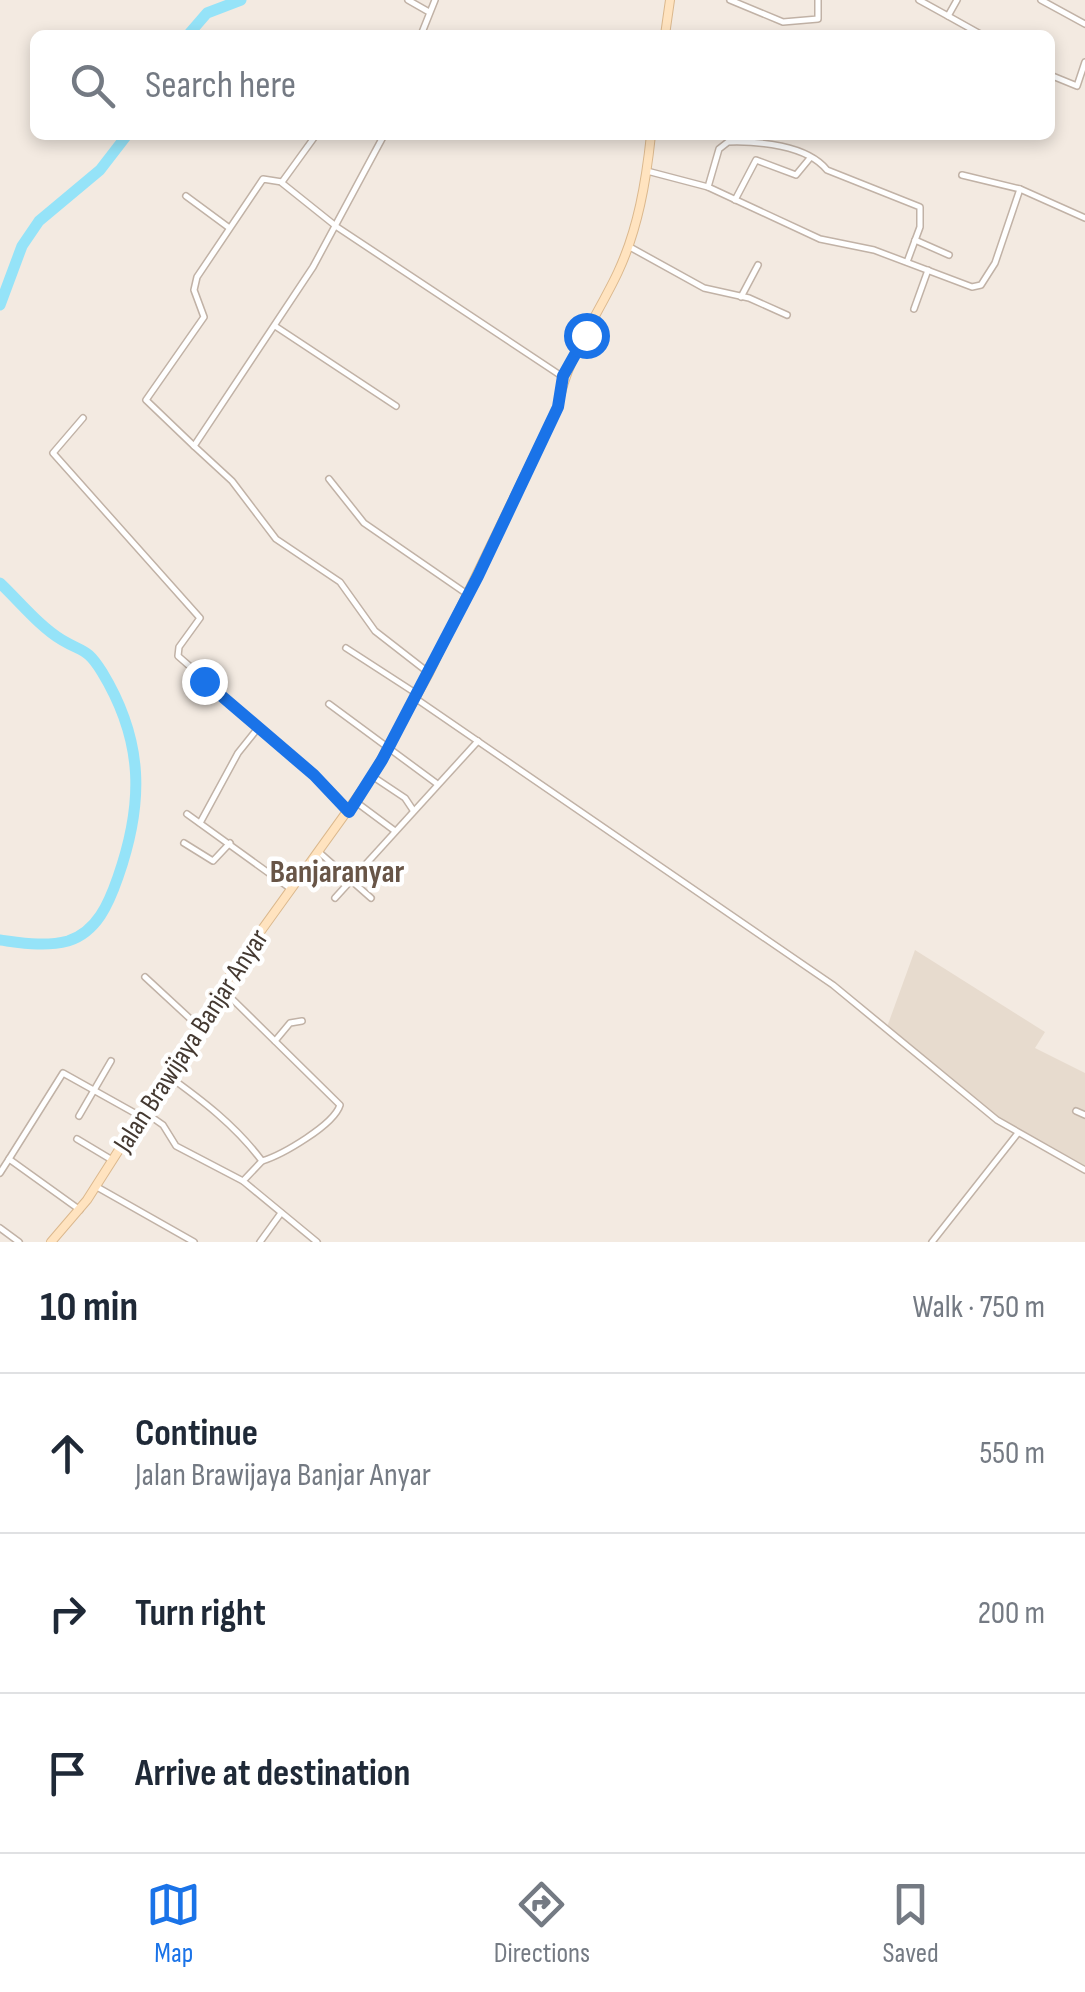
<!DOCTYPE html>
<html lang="en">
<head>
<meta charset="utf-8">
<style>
  :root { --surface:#fff; --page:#f2f2f3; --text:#1f2937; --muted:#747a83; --line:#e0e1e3; --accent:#1a73e8 }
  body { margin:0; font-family:"Sofia Sans Condensed",sans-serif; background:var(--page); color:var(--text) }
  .stop { position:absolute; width:30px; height:30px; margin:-22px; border:8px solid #1a73e8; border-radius:50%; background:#fff }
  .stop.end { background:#1a73e8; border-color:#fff; box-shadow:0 2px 10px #0008 }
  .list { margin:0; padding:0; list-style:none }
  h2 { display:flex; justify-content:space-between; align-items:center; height:130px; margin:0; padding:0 40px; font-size:42px }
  h2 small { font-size:32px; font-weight:400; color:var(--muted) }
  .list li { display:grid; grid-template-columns:65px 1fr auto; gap:30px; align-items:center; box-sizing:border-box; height:160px; padding:0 40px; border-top:2px solid var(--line) }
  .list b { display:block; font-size:38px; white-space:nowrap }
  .list p { margin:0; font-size:32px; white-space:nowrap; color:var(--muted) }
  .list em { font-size:32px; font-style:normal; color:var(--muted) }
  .icon { flex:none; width:55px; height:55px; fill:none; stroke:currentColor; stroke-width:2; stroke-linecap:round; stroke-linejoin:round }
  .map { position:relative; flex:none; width:1085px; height:1242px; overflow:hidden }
  .search { position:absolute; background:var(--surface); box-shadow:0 5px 15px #0003; left:30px; right:30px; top:30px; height:110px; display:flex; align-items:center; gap:25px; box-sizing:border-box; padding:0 35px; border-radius:15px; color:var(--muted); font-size:38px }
  .sheet { height:610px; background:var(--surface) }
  nav { display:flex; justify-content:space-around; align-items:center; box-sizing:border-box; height:140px; border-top:2px solid var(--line); background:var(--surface); font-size:28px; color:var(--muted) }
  nav a { display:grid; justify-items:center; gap:5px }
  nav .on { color:var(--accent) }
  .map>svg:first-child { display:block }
  .residential { fill:#e7dbce }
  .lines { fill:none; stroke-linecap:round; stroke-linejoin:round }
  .river { stroke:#95e3f8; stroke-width:11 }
  .street-casing { stroke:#c1b2a6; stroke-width:8 }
  .secondary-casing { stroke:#dbb88d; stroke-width:10 }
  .street { stroke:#fff; stroke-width:5 }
  .secondary { stroke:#ffe3bf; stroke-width:8 }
  .route { stroke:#1a73e8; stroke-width:12 }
  .labels { text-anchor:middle; stroke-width:9; stroke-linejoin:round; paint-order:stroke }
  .street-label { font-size:28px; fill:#443931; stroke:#fff }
  .quarter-label { font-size:32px; font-weight:bold; fill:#685547; stroke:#fff }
</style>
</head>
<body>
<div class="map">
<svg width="1085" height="1242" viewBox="0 0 1085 1242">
  <rect width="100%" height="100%" fill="#f3eae1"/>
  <path class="residential" d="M915 950 1045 1032 1035 1048 1085 1073V1171L998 1119 887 1027Z"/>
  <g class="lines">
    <g class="river">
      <path d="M188 35 207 13 241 0"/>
      <path d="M0 305 22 246 39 221 100 170 127 135"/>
      <path d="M0 583C19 601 40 627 62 640 84 653 87 648 102 672 144 741 144 803 118 877 109 903 97 932 68 941 45 947 23 943 0 940"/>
    </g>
    <defs>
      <g id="street">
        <path d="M408 0 429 12"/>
        <path d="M730 0 783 22 818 19V0"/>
        <path d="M919 0 948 16 957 0"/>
        <path d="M1041 0 1085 24"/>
        <path d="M948 16 982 35"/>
        <path d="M421 35 435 0"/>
        <path d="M1050 75 1077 86 1085 62"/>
        <path d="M384 135 313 267 194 446 232 481 276 539 340 582 375 631 429 673"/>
        <path d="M647 171 708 187 820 239 874 250 972 287 981 285 995 263 1020 189"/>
        <path d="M962 175 1020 189 1085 218"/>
        <path d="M282 183 337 227 563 377"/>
        <path d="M708 187 719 149 728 142C758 141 807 145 827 170L920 207V227L907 262"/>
        <path d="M186 196 228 227"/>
        <path d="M735 200 756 160 796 175 810 158"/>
        <path d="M915 240 949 255"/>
        <path d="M628 246 704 288 749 298 787 315"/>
        <path d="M741 297 758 265"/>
        <path d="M914 309 928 270"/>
        <path d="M275 326 396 406"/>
        <path d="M83 418 53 453 200 618 179 647 178 656 314 775 347 810"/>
        <path d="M194 446 146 400 204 317 194 290 197 277 263 179 282 182 316 135"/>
        <path d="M329 479 364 523 467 594"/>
        <path d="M346 648 417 694"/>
        <path d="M415 698 833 985 997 1120 1085 1170"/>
        <path d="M329 704 436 783"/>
        <path d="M372 776 405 798 413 810"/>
        <path d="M356 802 395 831"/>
        <path d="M187 814 291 889"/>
        <path d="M200 823 238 753 258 728"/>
        <path d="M184 843 213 861 230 843"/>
        <path d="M320 853 371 898"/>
        <path d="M335 898 478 741"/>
        <path d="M145 977 198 1026"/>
        <path d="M222 989 340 1105C334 1125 282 1155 262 1161"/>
        <path d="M275 1041 290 1023 302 1021"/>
        <path d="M167 1075C202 1100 236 1126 262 1161L243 1181 317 1242"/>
        <path d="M143 1111 163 1125 176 1146 243 1181"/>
        <path d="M1076 1111 1085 1115"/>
        <path d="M79 1116 111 1061"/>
        <path d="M77 1139 112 1160"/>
        <path d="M9 1159 63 1073 140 1116"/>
        <path d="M0 1173 9 1159 80 1210"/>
        <path d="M97 1187 194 1242"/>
        <path d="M0 1228 19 1242"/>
        <path d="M260 1242 281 1213"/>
        <path d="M932 1242 1018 1133"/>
      </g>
      <g id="secondary">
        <path d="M665 35 670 0"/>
        <path d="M51 1242 87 1200 240 960 371 778 429 673 558 407C566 358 597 317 618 272 638 229 646 182 651 135"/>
      </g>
    </defs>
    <use href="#street" class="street-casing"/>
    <use href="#secondary" class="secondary-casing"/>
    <use href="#street" class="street"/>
    <use href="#secondary" class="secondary"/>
  </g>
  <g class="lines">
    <path class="route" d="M204 681 314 775 349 812 382 760 478 576 558 407 563 376 586 335"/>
  </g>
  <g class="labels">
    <g class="street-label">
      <text transform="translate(190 1040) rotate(-57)" y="10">Jalan Brawijaya Banjar Anyar</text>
    </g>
    <g class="quarter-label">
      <text x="337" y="882">Banjaranyar</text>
    </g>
  </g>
</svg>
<div class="stop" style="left:586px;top:335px"></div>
<div class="stop end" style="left:204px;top:681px"></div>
<div class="search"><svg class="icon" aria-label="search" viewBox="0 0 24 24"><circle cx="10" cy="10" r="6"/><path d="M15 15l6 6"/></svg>Search here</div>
</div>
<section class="sheet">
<h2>10 min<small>Walk · 750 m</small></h2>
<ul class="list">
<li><svg class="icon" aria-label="ahead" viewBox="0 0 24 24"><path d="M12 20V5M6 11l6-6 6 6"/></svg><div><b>Continue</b><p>Jalan Brawijaya Banjar Anyar</p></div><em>550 m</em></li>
<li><svg class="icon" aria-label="right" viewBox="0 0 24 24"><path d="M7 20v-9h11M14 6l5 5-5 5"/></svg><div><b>Turn right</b></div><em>200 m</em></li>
<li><svg class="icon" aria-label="arrive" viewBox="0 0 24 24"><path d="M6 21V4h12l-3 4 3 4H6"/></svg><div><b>Arrive at destination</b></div></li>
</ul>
</section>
<nav>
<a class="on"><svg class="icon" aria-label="map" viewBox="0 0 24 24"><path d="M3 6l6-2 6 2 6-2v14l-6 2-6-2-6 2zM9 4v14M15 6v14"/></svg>Map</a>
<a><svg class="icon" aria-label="directions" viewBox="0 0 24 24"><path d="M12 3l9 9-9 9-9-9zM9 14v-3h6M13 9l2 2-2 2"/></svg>Directions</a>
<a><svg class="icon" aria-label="saved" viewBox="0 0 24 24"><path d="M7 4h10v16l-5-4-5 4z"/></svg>Saved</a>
</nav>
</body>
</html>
